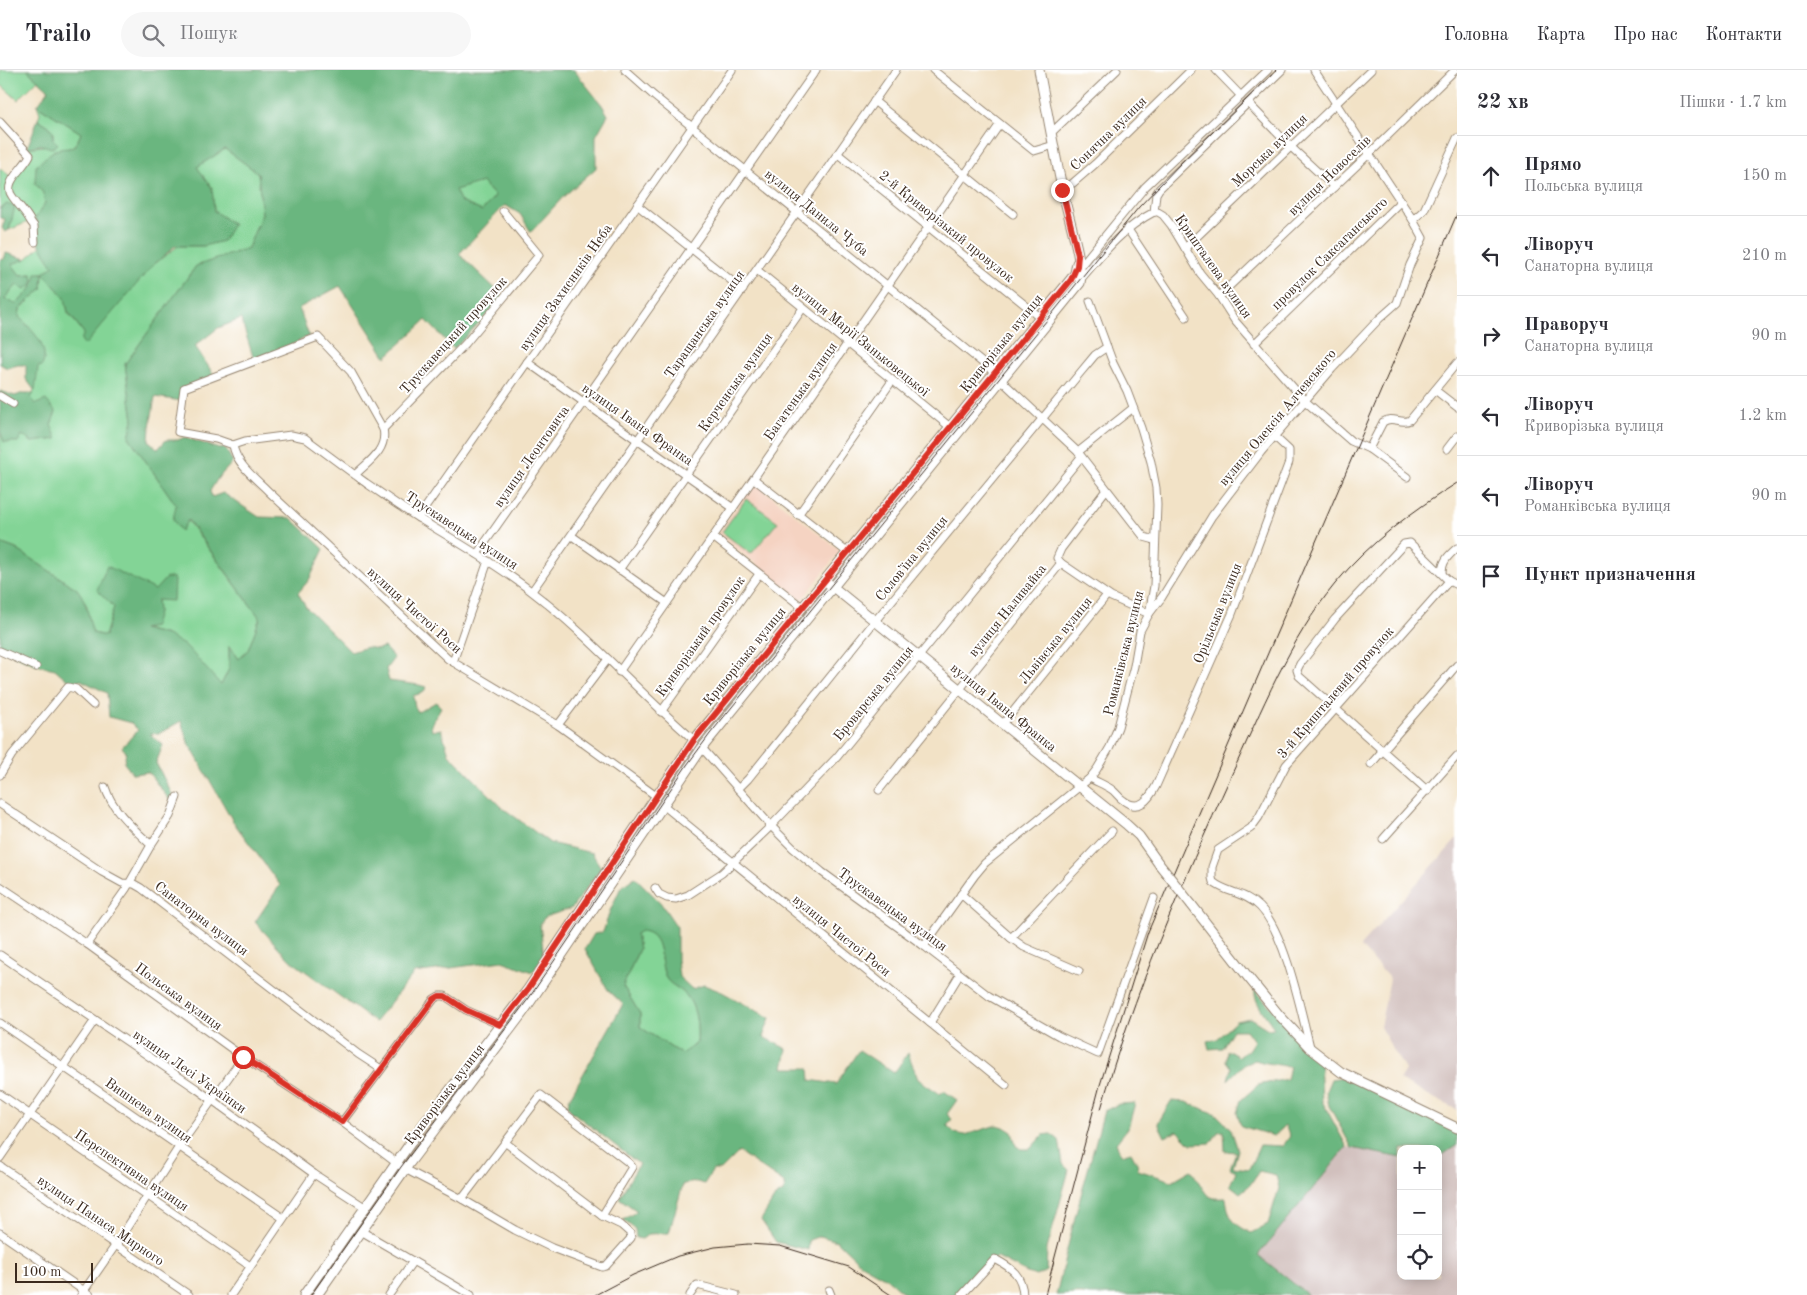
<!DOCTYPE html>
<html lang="uk">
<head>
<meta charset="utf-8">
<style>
  :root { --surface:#fff; --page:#f7f7f7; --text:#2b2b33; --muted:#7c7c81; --line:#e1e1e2 }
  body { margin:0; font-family:"Old Standard TT",serif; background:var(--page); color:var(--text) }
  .controls { position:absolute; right:15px; bottom:15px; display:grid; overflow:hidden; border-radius:10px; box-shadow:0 2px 12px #0003 }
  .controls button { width:45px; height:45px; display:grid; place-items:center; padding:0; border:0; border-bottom:1px solid var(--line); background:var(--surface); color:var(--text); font:25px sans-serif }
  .scale { position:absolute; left:15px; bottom:12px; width:78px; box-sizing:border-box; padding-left:5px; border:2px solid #3b2a1e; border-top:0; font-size:14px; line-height:18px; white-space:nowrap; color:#3b2a1e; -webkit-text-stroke:4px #fff; paint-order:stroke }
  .stop { position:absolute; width:15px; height:15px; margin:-11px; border:4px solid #d93025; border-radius:50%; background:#fff }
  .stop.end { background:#d93025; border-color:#fff; box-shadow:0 1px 5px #0008 }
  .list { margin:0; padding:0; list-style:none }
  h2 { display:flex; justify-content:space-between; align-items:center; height:65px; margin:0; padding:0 20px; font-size:21px }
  h2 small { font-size:16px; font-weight:400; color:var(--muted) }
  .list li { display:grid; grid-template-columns:32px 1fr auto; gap:15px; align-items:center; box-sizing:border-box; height:80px; padding:0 20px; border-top:1px solid var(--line) }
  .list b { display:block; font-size:19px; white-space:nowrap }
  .list p { margin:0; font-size:16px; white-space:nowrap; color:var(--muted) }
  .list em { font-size:16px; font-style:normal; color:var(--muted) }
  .icon { flex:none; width:28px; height:28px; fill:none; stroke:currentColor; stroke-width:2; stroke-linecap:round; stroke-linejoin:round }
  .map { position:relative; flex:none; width:1457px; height:1225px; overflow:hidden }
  header { display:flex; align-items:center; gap:30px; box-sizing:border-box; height:70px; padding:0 25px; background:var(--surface); border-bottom:1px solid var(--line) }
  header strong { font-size:24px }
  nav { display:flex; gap:28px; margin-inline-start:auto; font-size:18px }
  .search { width:350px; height:45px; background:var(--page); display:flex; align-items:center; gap:12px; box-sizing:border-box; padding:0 18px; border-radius:28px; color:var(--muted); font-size:19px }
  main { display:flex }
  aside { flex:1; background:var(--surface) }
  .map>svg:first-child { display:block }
  .built { fill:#f5d3c2 }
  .industrial { fill:#d1c0bd }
  .green { fill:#83d496; stroke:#5f7f5a }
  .forest { fill:#6ab67f; stroke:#52704e; fill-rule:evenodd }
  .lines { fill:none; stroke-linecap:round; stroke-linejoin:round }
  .minor-casing { stroke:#968672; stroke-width:9 }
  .major-casing { stroke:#968672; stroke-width:11 }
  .minor { stroke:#fff; stroke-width:7 }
  .major { stroke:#fff; stroke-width:9 }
  .tram { stroke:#3b2a1e; stroke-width:1 }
  .rail { stroke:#3b2a1e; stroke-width:1 }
  .major-bridge-casing { stroke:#968672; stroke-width:11; stroke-linecap:butt }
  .major-bridge { stroke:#fff; stroke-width:9 }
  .route { stroke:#d93025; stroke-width:6 }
  .labels { text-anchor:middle; stroke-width:4; stroke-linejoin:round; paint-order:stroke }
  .street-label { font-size:14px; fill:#3b2a1e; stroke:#fff }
</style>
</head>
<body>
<header>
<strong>Trailo</strong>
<div class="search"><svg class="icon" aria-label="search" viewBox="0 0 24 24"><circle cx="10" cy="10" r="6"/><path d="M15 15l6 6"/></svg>Пошук</div>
<nav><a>Головна</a><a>Карта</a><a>Про нас</a><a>Контакти</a></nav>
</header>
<main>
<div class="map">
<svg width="1457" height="1225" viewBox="0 0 1457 1225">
  <rect width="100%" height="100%" fill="#fff"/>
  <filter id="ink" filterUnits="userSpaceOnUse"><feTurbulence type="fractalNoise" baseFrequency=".02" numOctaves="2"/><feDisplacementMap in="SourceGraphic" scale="10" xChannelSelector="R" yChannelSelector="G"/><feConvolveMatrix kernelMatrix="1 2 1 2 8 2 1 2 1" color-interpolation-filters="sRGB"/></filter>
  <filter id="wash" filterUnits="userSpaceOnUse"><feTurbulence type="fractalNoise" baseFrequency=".0096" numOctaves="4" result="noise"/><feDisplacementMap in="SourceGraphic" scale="20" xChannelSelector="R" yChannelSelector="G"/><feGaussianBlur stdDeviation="1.12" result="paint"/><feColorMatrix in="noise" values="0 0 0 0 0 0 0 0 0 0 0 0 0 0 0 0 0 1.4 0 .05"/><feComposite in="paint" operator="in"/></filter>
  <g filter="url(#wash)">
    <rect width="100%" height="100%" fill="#f2e2c6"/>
    <path class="built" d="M754 412 840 481 802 530 718 464Z"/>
    <g class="industrial">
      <path d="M1457 769V1040L1399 1010 1405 1000 1380 957 1390 909 1360 876Z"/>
      <path d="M1457 1075V1225H1308L1257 1185 1347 1077 1401 1088V1206H1438V1088Z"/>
    </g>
    <g class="green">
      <path d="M0 0H27L38 10 18 30 0 14Z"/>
      <path d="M37 35 81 63C75 79 69 79 54 80L35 113 43 123 45 133 35 149 9 160 12 149 7 134 0 139V98L11 107 28 86 27 78 58 74 53 69V62L49 56 38 49 40 43Z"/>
      <path d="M225 79 258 103 262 144 248 178 196 196 125 294 133 350 129 367 176 435 260 548 248 580 238 589 231 577 229 576V599L221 615 167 565 140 558 158 542 157 530 166 509 155 520 114 537 105 566 93 563 88 548 87 536 77 519 16 479 0 473V361L4 372 22 365 32 372 57 369 31 328C38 315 40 279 35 265 33 259 24 252 19 247L20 239 42 219 43 203 36 204C35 218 26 225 16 234L4 229 17 215 33 214 32 204 20 205 11 194 26 189 41 176 54 196 43 203 65 228 68 243 85 264 152 196 178 176H204L214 141 212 118 197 97Z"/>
      <path d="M482 112 495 126 482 141 461 132 454 120Z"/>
      <path d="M746 429 778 452 751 484 722 462Z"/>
      <path d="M641 860C664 863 658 891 666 908 669 914 679 918 684 923 697 936 698 956 697 974L681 984 640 957V944L623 916 639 879 636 864Z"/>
    </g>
    <g class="forest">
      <path d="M27 0H574L602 35 608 45 596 66V98L563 127 531 162 520 144 505 135 459 184 504 227 454 279 426 250 386 287 340 216 299 238 309 266 255 293 241 249 218 258 195 276 214 305 184 318 182 331 155 327 150 357 149 371 158 379 166 370H178L185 367 219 379 225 378 233 392 218 408 210 421 212 427 223 423 259 447 291 448 324 479 309 510 298 523 306 537 351 582 367 577 378 579 384 577 394 588 386 599 389 611 419 615 426 617 424 622 413 626 415 637 418 642 436 632 441 637 431 655 432 661 441 659 449 684 503 738 550 773 592 783 601 798 572 838 545 847 540 854 544 887 533 902 502 891 414 903 375 952 290 890 255 852 280 815 234 753 188 672 181 651 160 663 150 664 163 675 156 693 173 726 172 733 148 702 133 704 124 693 126 682 122 677 138 660 131 653 109 647 107 623 81 610 72 614 55 599 37 595 0 579V473L16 479 77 519C88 532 88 548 93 563L105 566 114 537 97 520 107 496 155 520 166 508H174L173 531 157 530 158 542 154 557 142 559 167 565 187 577 221 615 229 599V576L238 589 248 580 260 548 188 450 181 461 173 450 176 435 129 367 133 350 125 294 196 196 248 178 262 144 258 103 225 79 197 97 212 118 214 141 233 154 223 171 204 176H175L152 196 85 275 81 270 84 263 68 242 65 228 43 203 42 219 20 239 19 247C31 259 51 277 42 296L38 297 35 321 26 309V295H18L7 298 0 294V190L4 189 6 183 26 189 12 194 20 205 32 204 33 214 25 219 17 215 4 229 16 234C26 224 35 218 36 203H43L53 196 38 172 35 149 45 133 43 123 35 113 36 96C41 92 46 86 52 82 65 73 73 87 81 63L37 35 49 20ZM482 112 495 126 482 141 461 132 455 120Z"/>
      <path d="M38 49 49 56 53 62V69L58 74C51 82 48 75 40 75 35 76 31 77 27 78Z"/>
      <path d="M7 134 15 137 9 160 5 162 2 158 5 149 0 148V139Z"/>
      <path d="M0 321 15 326 23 323H34L31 328 36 334 46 330 56 342 51 355 57 369 32 372 22 365 18 372H4L0 361Z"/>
      <path d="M635 807 660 832 677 857V890L679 907 692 919 704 915 722 922 770 948 763 967 787 979 783 998H809L810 1010 836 1014 859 980 894 1003 908 983 918 1009 940 1024 944 1021 957 1030 947 1044 952 1049 947 1055 955 1063 965 1065 997 1055 1004 1057 1012 1062 1016 1076 1022 1079H1030L1043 1065 1051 1064 1059 1070 1063 1094 1069 1100 1047 1179 1046 1201 1037 1206 1027 1203 996 1187 960 1225H906L886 1208 861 1194 837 1171 820 1166 809 1170 808 1180 776 1172 761 1150 775 1127 783 1122 785 1118 784 1113 739 1082 721 1100H713L704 1114 697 1112 683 1114 669 1163 649 1164 642 1169 636 1168 635 1159 623 1150 637 1141 619 1128 639 1094 570 1040 568 1036 569 1029 623 934 608 920 585 879 594 864 603 862 610 841 621 817ZM641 861C664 863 658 891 666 908 669 914 679 918 684 923 697 936 698 956 697 973L681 984 640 957V944L623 916 639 879 636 864Z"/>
      <path d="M1255 920 1320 991 1322 1031 1347 1077 1258 1185 1308 1225H1089C1080 1222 1067 1225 1056 1225L1075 1147 1104 1041 1119 1034 1135 1033 1128 1058 1116 1073 1121 1085 1131 1082 1137 1093 1138 1100 1172 1111 1191 1100C1196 1106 1205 1125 1210 1127 1214 1129 1221 1128 1226 1128 1229 1150 1233 1153 1251 1163L1268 1154 1279 1118 1276 1105 1259 1101 1250 1115 1240 1123 1230 1115 1236 1101 1230 1098 1236 1082 1225 1081 1224 1061 1218 1062 1211 1073 1191 1074 1178 1061 1165 1067 1158 1053 1171 1031 1186 1032 1216 1044 1231 1059 1238 1080 1233 1097 1249 1099 1260 1075 1283 1076 1290 1066 1285 1056 1274 1066 1241 1056 1237 1043 1241 1030 1258 1015 1287 1009 1290 997C1278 994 1266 994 1255 990L1243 995 1228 1010 1231 998 1226 991 1227 980 1239 987 1248 980 1254 971 1246 960H1233L1222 978 1209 979 1207 971 1217 969 1236 951 1250 948 1268 959 1274 958C1268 948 1253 932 1255 920Z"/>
      <path d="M1343 1007 1457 1061V1075L1438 1088V1079H1401V1088L1352 1078 1329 1036 1326 1021 1331 1009Z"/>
    </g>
  </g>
  <g filter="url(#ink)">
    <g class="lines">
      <defs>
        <g id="minor">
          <path d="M625 0 654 26 995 303"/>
          <path d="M933 0 1034 81 1054 75"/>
          <path d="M1216 0 1241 26"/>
          <path d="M874 31 1013 144"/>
          <path d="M1248 33 1291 77 1334 117"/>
          <path d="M0 52 30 85C25 97 2 113 12 126 18 135 26 142 31 152L34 156 35 172"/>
          <path d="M1052 62 1117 0"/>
          <path d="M838 84 1040 247"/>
          <path d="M1062 120 1073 113 1095 94 1191 0"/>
          <path d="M637 135 743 220"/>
          <path d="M1154 142H1158L1163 145 1171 155 1200 203 1219 226 1235 251 1305 331 1351 371 1369 379 1407 407"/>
          <path d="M1154 142 1156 124 1159 119 1282 0"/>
          <path d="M1413 150 1424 140 1457 68"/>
          <path d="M1127 158 1186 247"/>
          <path d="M1185 178 1371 0"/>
          <path d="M1078 199 1145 117 1268 0"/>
          <path d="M757 200 950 357"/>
          <path d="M1081 209C1103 183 1123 158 1154 142"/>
          <path d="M1219 226 1369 84 1455 0"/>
          <path d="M1254 274 1401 131"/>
          <path d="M527 292 733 438"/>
          <path d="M1001 310 1078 382 1144 467 1155 470"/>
          <path d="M1435 320 1457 337"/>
          <path d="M0 326 13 334"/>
          <path d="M383 359 466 273 539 185 503 141"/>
          <path d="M233 375C236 394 255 408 268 421L448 589 558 655 656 726"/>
          <path d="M1369 379 1383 352C1393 345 1401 355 1410 350L1457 293"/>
          <path d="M1447 379 1457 366"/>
          <path d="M1078 382 1133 338"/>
          <path d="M355 405C368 392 388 380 383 359L351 302 318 267 184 318 178 362 216 369 233 375 245 371 291 365 305 368 355 405 366 413C384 425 401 438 420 449 457 472 496 494 531 521 590 566 638 622 694 670"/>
          <path d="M754 409 847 482"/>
          <path d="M798 445 892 311"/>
          <path d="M418 448 732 0"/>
          <path d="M572 466 667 533"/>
          <path d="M713 467 802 537"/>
          <path d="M477 484 816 0"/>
          <path d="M1061 493 1111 527 1149 544"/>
          <path d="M619 500 803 238"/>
          <path d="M1442 503C1442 491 1449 485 1457 478"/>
          <path d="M532 521 896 0"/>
          <path d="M1149 544 1162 527 1212 446 1261 382 1332 299 1379 249 1397 233 1410 195 1423 168 1413 150 1314 0"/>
          <path d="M0 581 36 597"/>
          <path d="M453 592 488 491"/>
          <path d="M619 602 1000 54"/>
          <path d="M661 642 759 504"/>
          <path d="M1003 654 1107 525"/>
          <path d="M558 655 608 589"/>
          <path d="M702 678 771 756 793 778 822 802 924 876 989 926 1059 966 1098 984 1154 828"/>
          <path d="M1371 694 1457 595"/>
          <path d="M0 705 12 685 68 617 76 619 93 635"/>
          <path d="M1090 708C1097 712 1105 715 1111 719 1116 722 1118 727 1123 730 1139 743 1149 729 1156 716L1232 544 1289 392V380L1275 367"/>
          <path d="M738 719 748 709 875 551 1080 303 1095 285 1107 277"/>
          <path d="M879 720 1061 493 1057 488 1061 479 1106 420"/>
          <path d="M1428 721 1299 606 1297 600 1300 594 1335 549 1404 474 1410 473 1449 511 1457 515"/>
          <path d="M0 734 102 802 122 813 134 814 141 818 358 984 381 999"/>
          <path d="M663 735 1006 1015"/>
          <path d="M1383 769 1457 686"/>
          <path d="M151 775 170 746 177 727"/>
          <path d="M0 816 87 874 243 987 342 1052 403 1098 462 1129 515 1160 552 1178 602 1197 606 1196 631 1168 630 1163 621 1155 602 1146 506 1073"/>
          <path d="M655 818 659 824 667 828 676 829 688 825 722 803 771 756 837 687 1081 387"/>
          <path d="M961 824 1011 868 1024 877 1079 901"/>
          <path d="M1011 868 1112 761"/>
          <path d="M87 874 126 819 151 775C134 759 112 740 105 717"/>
          <path d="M924 876 975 805 985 793 1090 708 1097 699 1110 677 1118 657 1134 596 1140 561 1149 544 1154 516 1157 435 1156 418 1151 392 1141 358 1127 321 1113 293 1090 231"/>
          <path d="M0 885 197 1019 314 1104 366 1138"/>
          <path d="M0 953 283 1148"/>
          <path d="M930 953 960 904"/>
          <path d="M1310 977C1301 941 1285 863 1260 837 1245 822 1226 823 1213 812L1212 808V797L1218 780 1251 758 1259 747 1286 695 1449 511"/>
          <path d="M0 1024 250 1196"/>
          <path d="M342 1052 434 929 439 926H445L466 940 500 955"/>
          <path d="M0 1088 95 950"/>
          <path d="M0 1096 189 1225"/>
          <path d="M462 1129 541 1025 629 1093 632 1097 602 1146"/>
          <path d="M361 1161 471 1225"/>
          <path d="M0 1163 90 1225"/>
          <path d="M829 1220 831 1225"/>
          <path d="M81 1225 115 1176 179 1077 243 987"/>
          <path d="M231 1225 314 1104"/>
          <path d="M389 1225 413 1191"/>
          <path d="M690 1225 697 1215 736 1225"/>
          <path d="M962 1225 995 1189C1012 1198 1022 1205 1023 1225"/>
        </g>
        <g id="major">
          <path d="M828 513 1126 754 1139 766 1159 794"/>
          <path d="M1191 834 1248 907 1279 945 1310 978 1341 1002 1457 1058"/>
          <path d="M304 1225 423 1055 528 919 694 670 1071 209 1075 203 1077 193"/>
          <path d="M317 1225 405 1099 524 941 702 678 1080 213C1084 194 1067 143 1063 122 1054 81 1047 40 1039 0"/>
        </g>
      </defs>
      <use href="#minor" class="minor-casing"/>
      <use href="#major" class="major-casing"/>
      <use href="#minor" class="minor"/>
      <use href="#major" class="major"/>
      <path class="tram" d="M311 1225 401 1097 529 928 687 695 710 664 1139 137 1180 94 1277 0"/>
      <g class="rail">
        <path d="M1101 1039C1133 924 1182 814 1231 706 1261 641 1290 569 1335 514 1369 473 1412 441 1457 413"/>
        <path d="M595 1225 633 1205 678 1186 715 1177 748 1174 780 1176 849 1197 891 1225"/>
        <path d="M1045 1225 1100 1015 1148 862 1457 144"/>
      </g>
      <defs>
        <path id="major-bridge" d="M1159 794 1191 834"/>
      </defs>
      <use href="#major-bridge" class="major-bridge-casing"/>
      <use href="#major-bridge" class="major-bridge"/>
    </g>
  </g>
  <g class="lines" filter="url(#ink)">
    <path class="route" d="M243 987 342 1052 434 929 439 926H445L466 940 500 955 528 919 694 670 1071 210 1077 196 1078 185 1062 120"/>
  </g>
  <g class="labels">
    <g class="street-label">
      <text transform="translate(1108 63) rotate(-44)" y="5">Сонячна вулиця</text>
      <text transform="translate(1269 80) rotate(-44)" y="5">Морська вулиця</text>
      <text transform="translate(1329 105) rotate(-44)" y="5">вулиця Новоселів</text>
      <text transform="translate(817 142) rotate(39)" y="5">вулиця Данила Чуба</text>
      <text transform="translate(947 156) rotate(39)" y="5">2-й Криворізький провулок</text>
      <text transform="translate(1329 183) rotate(-44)" y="5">провулок Саксаганського</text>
      <text transform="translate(1214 196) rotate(55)" y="5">Кришталева вулиця</text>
      <text transform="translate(565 217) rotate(-55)" y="5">вулиця Захисників Неба</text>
      <text transform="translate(704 254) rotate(-55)" y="5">Таращанська вулиця</text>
      <text transform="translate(453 265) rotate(-48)" y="5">Трускавецький провулок</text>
      <text transform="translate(861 269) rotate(39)" y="5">вулиця Марії Заньковецької</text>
      <text transform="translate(1001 273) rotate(-51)" y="5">Криворізька вулиця</text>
      <text transform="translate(735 312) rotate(-55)" y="5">Керченська вулиця</text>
      <text transform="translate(800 321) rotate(-55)" y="5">Багатенька вулиця</text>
      <text transform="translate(1277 347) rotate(-50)" y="5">вулиця Олексія Алчевського</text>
      <text transform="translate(638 354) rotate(35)" y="5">вулиця Івана Франка</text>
      <text transform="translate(531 386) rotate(-55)" y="5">вулиця Леонтовича</text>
      <text transform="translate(462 460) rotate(33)" y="5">Трускавецька вулиця</text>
      <text transform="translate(911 488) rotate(-51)" y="5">Соловʼїна вулиця</text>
      <text transform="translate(415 540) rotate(42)" y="5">вулиця Чистої Роси</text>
      <text transform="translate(1007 540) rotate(-51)" y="5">вулиця Наливайка</text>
      <text transform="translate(1217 543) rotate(-68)" y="5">Орільська вулиця</text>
      <text transform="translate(700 566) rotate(-55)" y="5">Криворізький провулок</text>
      <text transform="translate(1055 570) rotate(-51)" y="5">Львівська вулиця</text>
      <text transform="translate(1123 583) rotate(-76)" y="5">Романківська вулиця</text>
      <text transform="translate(744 586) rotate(-51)" y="5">Криворізька вулиця</text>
      <text transform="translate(1335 622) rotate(-49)" y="5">3-й Кришталевий провулок</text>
      <text transform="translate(873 623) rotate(-51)" y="5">Броварська вулиця</text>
      <text transform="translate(1004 637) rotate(39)" y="5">вулиця Івана Франка</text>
      <text transform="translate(893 839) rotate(36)" y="5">Трускавецька вулиця</text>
      <text transform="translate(202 848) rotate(37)" y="5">Санаторна вулиця</text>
      <text transform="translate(842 865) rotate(39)" y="5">вулиця Чистої Роси</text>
      <text transform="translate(179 926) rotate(36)" y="5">Польська вулиця</text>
      <text transform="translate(190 1001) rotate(35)" y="5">вулиця Лесі Українки</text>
      <text transform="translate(444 1024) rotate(-53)" y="5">Криворізька вулиця</text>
      <text transform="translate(149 1040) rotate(35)" y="5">Вишнева вулиця</text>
      <text transform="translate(132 1100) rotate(34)" y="5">Перспективна вулиця</text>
      <text transform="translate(101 1150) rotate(34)" y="5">вулиця Панаса Мирного</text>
    </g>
  </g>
</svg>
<div class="controls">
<button>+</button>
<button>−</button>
<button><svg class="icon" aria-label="locate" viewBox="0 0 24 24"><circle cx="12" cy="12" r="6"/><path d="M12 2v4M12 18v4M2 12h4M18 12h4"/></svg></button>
</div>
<div class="scale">100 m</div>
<div class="stop" style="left:243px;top:987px"></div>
<div class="stop end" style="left:1062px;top:120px"></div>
</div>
<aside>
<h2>22 хв<small>Пішки · 1.7 km</small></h2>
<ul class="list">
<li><svg class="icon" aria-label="ahead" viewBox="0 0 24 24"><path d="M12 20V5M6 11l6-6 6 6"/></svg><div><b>Прямо</b><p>Польська вулиця</p></div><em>150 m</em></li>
<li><svg class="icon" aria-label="left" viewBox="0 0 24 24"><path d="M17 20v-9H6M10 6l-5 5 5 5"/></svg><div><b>Ліворуч</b><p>Санаторна вулиця</p></div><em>210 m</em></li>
<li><svg class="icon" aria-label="right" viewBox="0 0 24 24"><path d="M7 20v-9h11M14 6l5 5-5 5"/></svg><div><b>Праворуч</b><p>Санаторна вулиця</p></div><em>90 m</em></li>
<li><svg class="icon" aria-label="left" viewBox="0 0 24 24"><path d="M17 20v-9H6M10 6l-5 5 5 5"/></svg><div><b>Ліворуч</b><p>Криворізька вулиця</p></div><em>1.2 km</em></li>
<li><svg class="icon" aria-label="left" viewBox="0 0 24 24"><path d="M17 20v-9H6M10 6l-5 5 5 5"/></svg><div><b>Ліворуч</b><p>Романківська вулиця</p></div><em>90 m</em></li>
<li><svg class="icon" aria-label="arrive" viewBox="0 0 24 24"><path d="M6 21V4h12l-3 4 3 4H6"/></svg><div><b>Пункт призначення</b></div></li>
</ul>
</aside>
</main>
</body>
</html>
